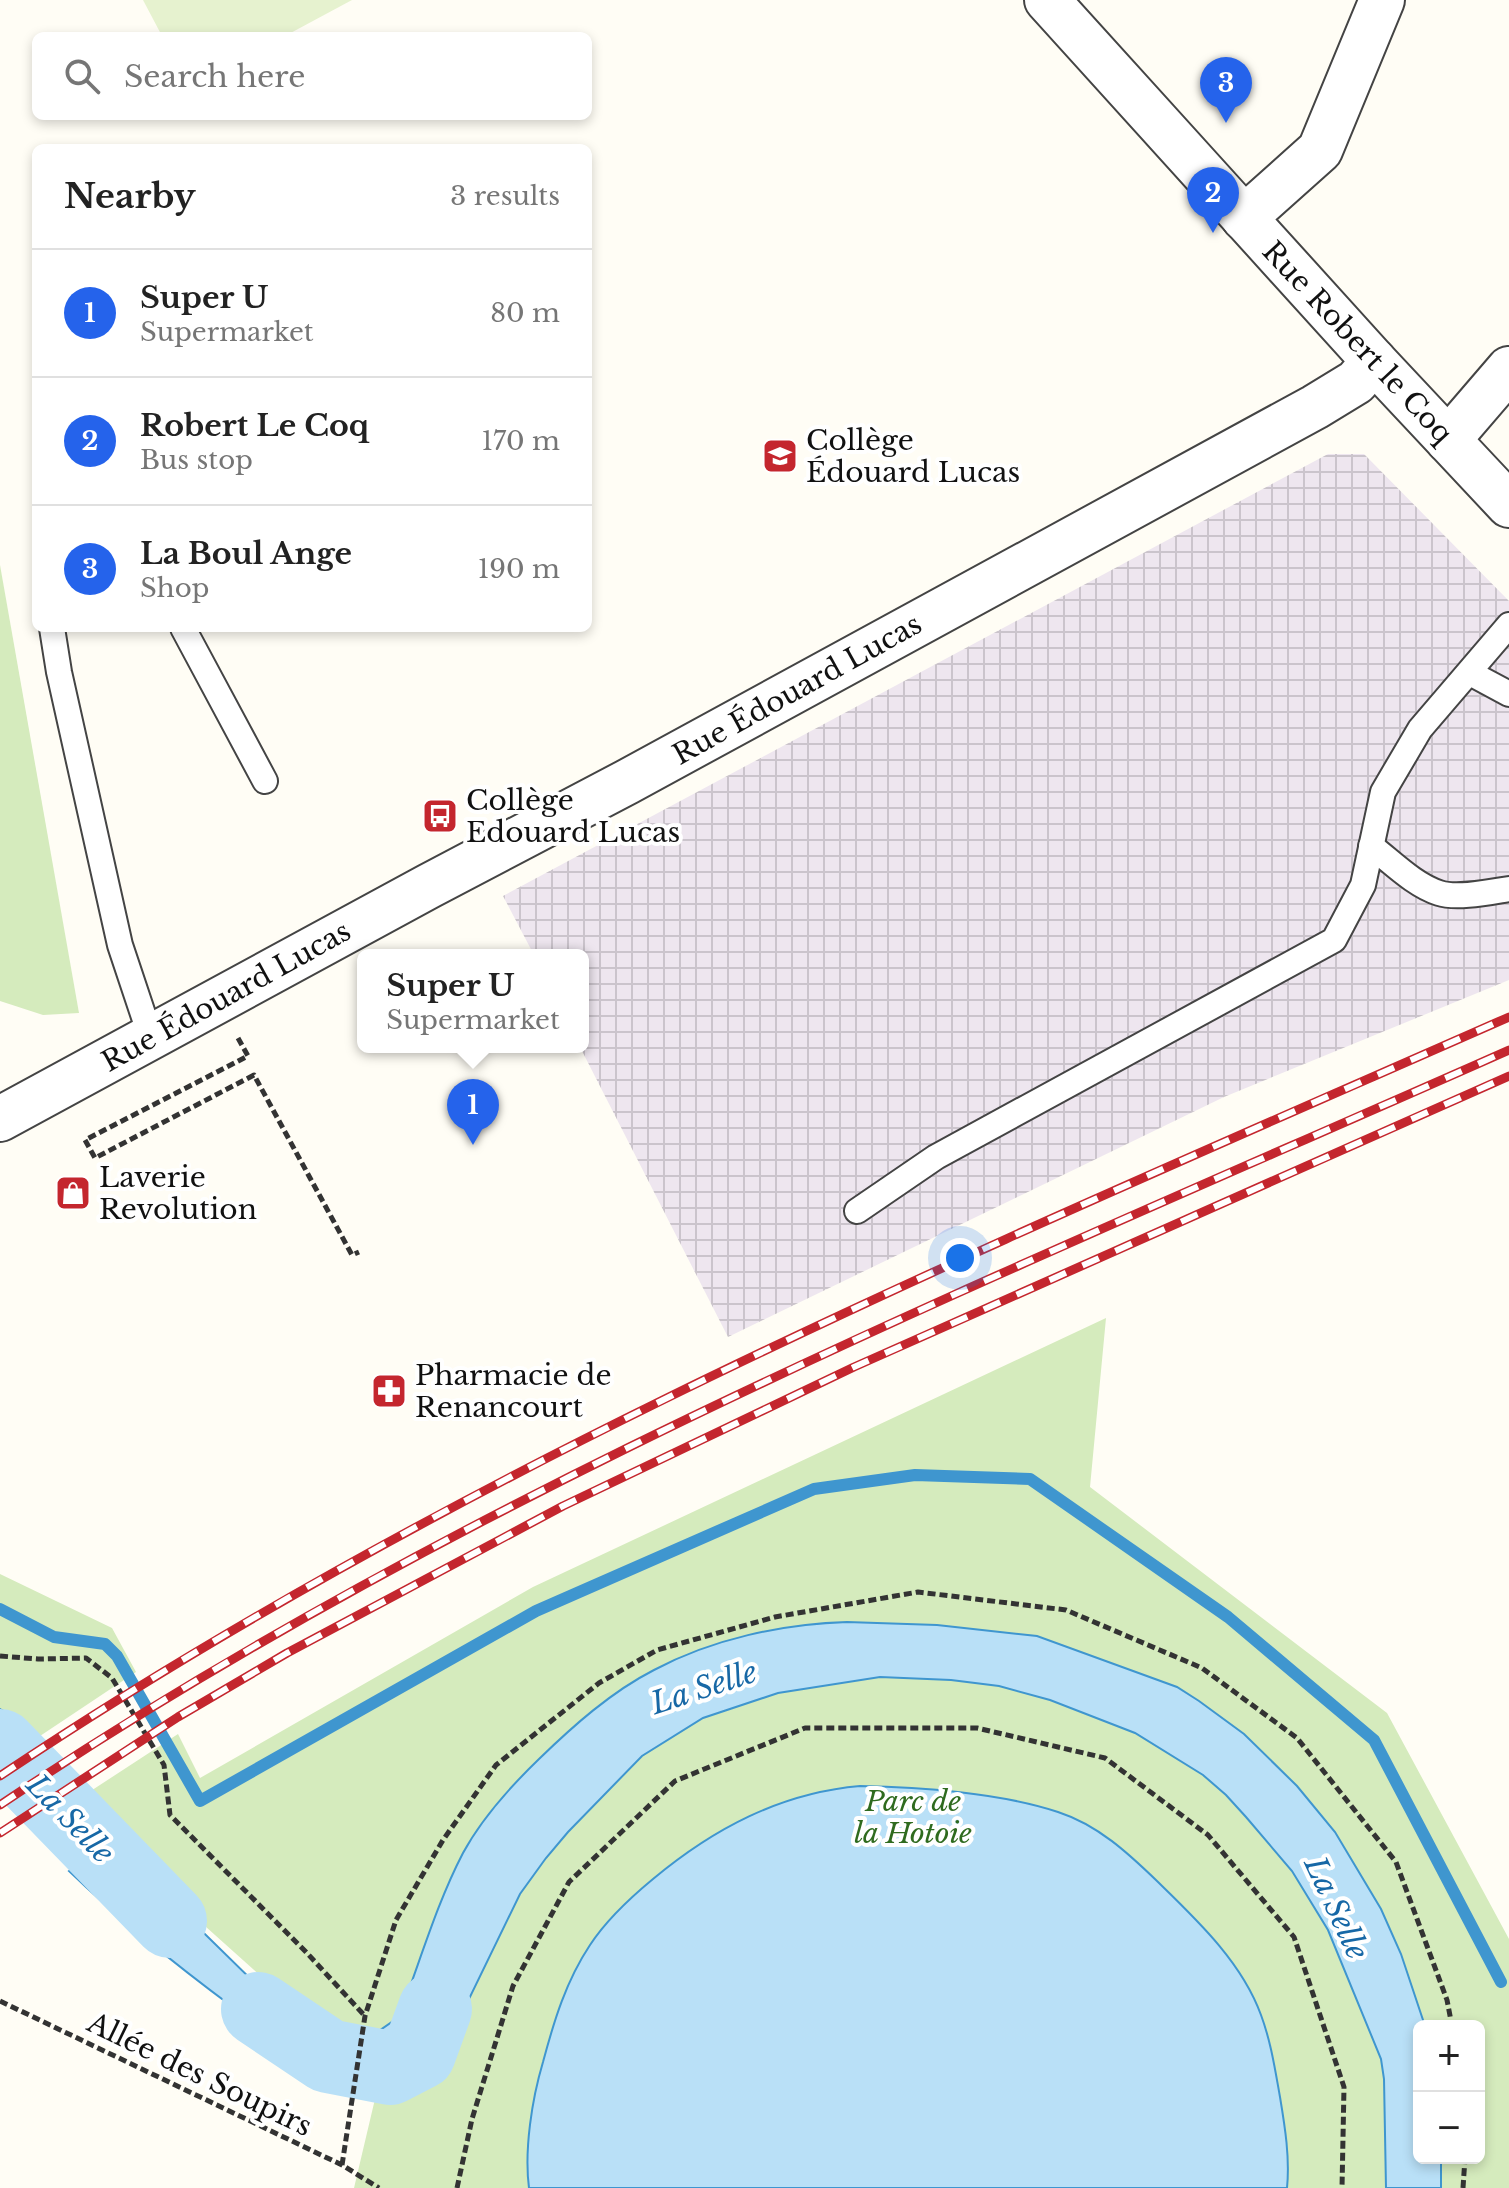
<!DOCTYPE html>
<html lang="en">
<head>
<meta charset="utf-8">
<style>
  :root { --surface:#fff; --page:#f2f2f2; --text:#222; --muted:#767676; --line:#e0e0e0; --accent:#2563eb }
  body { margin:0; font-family:"Libre Baskerville",serif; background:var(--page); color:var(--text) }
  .controls { position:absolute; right:24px; bottom:24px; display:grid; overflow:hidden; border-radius:12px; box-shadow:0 4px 12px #0003 }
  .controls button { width:72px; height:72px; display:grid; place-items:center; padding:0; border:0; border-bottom:2px solid var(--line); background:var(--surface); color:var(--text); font:40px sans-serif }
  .you { position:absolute; left:960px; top:1258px; width:28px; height:28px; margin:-20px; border:6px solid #fff; border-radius:50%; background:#1a73e8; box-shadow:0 0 0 12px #1a73e833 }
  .badge { display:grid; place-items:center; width:52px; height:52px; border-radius:50%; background:var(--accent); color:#fff; font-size:26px; font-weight:700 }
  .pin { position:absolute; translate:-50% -66px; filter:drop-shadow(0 2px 4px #0008) }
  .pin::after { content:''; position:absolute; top:42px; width:28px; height:24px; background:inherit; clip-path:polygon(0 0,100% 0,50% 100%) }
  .popup { position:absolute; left:357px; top:949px; width:232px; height:104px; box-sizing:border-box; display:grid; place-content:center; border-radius:12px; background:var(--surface); filter:drop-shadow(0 2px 6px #0005); font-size:26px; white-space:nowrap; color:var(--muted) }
  .popup b { font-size:30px; color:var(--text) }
  .popup::after { content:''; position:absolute; left:50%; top:100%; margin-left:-16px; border:16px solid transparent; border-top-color:var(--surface) }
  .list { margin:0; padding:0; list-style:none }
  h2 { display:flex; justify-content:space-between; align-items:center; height:104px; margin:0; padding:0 32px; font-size:34px }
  h2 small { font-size:26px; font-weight:400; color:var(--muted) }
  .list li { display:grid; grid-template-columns:52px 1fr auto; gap:24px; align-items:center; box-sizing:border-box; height:128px; padding:0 32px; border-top:2px solid var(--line) }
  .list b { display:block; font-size:30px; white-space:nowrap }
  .list p { margin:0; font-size:26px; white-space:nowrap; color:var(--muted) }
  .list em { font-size:26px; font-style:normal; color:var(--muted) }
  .icon { flex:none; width:44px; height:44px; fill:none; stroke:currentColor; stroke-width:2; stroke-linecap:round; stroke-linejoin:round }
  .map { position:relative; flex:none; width:1509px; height:2188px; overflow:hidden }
  .search { position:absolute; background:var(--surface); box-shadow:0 4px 12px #0003; left:32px; top:32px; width:560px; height:88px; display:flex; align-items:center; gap:20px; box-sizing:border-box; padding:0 28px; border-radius:12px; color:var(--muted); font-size:30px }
  .panel { position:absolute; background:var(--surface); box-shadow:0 4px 12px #0003; left:32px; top:144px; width:560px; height:488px; border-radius:12px }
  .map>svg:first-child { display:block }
  .industrial { fill:url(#industrial-grid) }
  .park { fill:#d5ebbd; fill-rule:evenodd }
  .pitch { fill:#e6f2cf }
  .water { fill:#b9e0f7; stroke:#3f96cf; stroke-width:2 }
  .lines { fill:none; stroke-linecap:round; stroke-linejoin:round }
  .stream { stroke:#3f96cf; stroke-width:12 }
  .river { stroke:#b9e0f7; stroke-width:74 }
  .service-casing { stroke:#444; stroke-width:28 }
  .minor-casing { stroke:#444; stroke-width:48 }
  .tertiary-casing { stroke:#444; stroke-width:48 }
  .path { stroke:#333; stroke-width:5; stroke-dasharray:8 4; stroke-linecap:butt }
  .service { stroke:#fff; stroke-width:24 }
  .minor { stroke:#fff; stroke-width:44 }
  .tertiary { stroke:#fff; stroke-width:44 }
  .rail-casing { stroke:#c4262e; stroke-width:9 }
  .rail { stroke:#fff; stroke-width:6; stroke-dasharray:18; stroke-linecap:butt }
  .labels { text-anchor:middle; stroke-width:8; stroke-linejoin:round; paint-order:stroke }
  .street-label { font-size:28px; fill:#111; stroke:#fff }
  .poi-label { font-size:28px; fill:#111; stroke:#fff; text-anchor:start }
  .park-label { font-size:28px; font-style:italic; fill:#2f6b1f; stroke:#fff }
  .water-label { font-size:30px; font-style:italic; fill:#1768a6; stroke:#fff }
</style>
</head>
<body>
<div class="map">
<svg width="1509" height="2188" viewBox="0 0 1509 2188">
  <defs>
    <pattern id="industrial-grid" width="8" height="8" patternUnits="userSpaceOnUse" patternTransform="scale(2)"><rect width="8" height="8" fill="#eee6ef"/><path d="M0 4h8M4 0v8" fill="none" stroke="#cbc4cc"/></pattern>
  </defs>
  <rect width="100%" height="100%" fill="#fffdf5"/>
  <path class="industrial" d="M1328 454H1364L1509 601V980L1224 1097 728 1337 580 1047H583V955H534L503 896Z"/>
  <g class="park">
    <path d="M0 565 79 1013 43 1015 0 1001Z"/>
    <path d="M1106 1318 1090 1487 1387 1713 1509 1939V2188H354L379 2082 109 1840 76 1804 80 1798 178 1734 200 1778 533 1587ZM1419 2026H1479V2158H1419Z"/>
    <path d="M0 1574 112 1628 136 1672 28 1744 14 1717 0 1709Z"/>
  </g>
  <path class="pitch" d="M143 0H352L285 36H162Z"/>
  <g class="water">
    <path d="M847 1622 937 1625 1037 1636 1177 1687 1199 1701 1244 1734 1297 1786 1335 1832 1381 1909 1401 1954 1425 2026H1419V2158H1441V2188H1386L1384 2079 1381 2059 1328 1930 1292 1871 1246 1817 1226 1795 1203 1775 1135 1733 1050 1700 999 1686 951 1680 880 1677 778 1693 703 1718 642 1756 568 1832 546 1858 520 1894 433 2073C410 2097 396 2096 364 2095L373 2035 396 2019 403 2006C422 1955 438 1901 463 1853 482 1818 510 1787 539 1759 573 1726 611 1692 654 1670 712 1639 782 1624 847 1622Z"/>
    <path d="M0 1709 14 1717 28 1744 0 1762Z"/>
    <path d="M860 1786C920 1787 1001 1793 1058 1812 1098 1825 1128 1853 1157 1881 1196 1919 1242 1962 1261 2015 1271 2042 1275 2069 1280 2097 1285 2127 1290 2158 1287 2188H529C524 2150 532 2099 543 2062 554 2021 566 1981 590 1945 607 1919 630 1898 653 1879 713 1829 780 1793 860 1786Z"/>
    <path d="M109 1840 267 1995 315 2028 347 2042 343 2077C301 2060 270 2035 234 2008 176 1965 121 1921 69 1871Z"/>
  </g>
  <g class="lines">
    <path class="stream" d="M0 1609 54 1637 105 1644 117 1656 200 1801 536 1611 814 1489 915 1475 1030 1479 1228 1617 1374 1740 1501 1982"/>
    <g class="river">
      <path d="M0 1746 170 1921"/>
      <path d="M258 2009 328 2056 390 2068 419 2053 435 2009"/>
    </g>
    <defs>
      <g id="service">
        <path d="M52 628 59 672 120 945 151 1038"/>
        <path d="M183 628 265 781"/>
        <path d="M1470 673 1509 694"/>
        <path d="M1371 846C1392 862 1414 885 1439 893 1457 899 1490 892 1509 889"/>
        <path d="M857 1211 936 1157 1334 940 1363 885 1383 792 1420 729 1509 625"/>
      </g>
      <g id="minor">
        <path d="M1244 218 1320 150 1382 0"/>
        <path d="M1448 440 1509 369"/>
        <path d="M0 1119 429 886 627 782 1315 407 1356 382 1374 361"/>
      </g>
      <path id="tertiary" d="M1047 0 1374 361 1509 505"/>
    </defs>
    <use href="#service" class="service-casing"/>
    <use href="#minor" class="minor-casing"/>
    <use href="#tertiary" class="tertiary-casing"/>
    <g class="path">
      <path d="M238 1038 248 1056 85 1140 95 1158 254 1075 352 1255 359 1252"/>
      <path d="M0 1656 38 1659 86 1658 112 1678 164 1765 170 1815 306 1952 364 2015"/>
      <path d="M0 2001 342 2165 379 2188"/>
      <path d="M342 2165 365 2016 396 1920 443 1840 496 1765 599 1683 657 1650 775 1617 918 1592 1066 1610 1202 1668 1297 1738 1396 1862 1447 2000 1452 2026"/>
      <path d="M457 2188 472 2119 513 1986 569 1882 675 1781 805 1728H977L1105 1758 1208 1835 1294 1937 1344 2087 1342 2188"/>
      <path d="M1463 2188 1465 2158"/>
    </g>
    <use href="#service" class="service"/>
    <use href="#minor" class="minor"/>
    <use href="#tertiary" class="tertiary"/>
    <defs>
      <g id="rail">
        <path d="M0 1776C469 1462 994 1244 1509 1017"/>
        <path d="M0 1805C468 1490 995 1278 1509 1050"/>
        <path d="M0 1833 178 1717 287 1653 563 1506 854 1367 1509 1076"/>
      </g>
    </defs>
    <use href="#rail" class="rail-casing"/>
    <use href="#rail" class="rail"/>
  </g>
  <defs>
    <symbol id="school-square" viewBox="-11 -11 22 22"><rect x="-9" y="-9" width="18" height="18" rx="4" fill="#c4262e" stroke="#fff"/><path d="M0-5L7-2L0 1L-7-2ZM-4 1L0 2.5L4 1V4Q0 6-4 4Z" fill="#fff"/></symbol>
    <symbol id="bus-square" viewBox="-11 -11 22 22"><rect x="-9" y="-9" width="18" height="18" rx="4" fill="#c4262e" stroke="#fff"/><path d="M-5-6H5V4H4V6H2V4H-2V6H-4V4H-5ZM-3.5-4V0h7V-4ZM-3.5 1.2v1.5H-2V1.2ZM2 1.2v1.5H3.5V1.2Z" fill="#fff"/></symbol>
    <symbol id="shop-square" viewBox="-11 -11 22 22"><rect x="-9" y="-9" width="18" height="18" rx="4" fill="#c4262e" stroke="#fff"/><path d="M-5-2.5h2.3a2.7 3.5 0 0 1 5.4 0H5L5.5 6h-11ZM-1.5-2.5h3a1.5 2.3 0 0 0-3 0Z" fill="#fff"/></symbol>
    <symbol id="pharmacy-square" viewBox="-11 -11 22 22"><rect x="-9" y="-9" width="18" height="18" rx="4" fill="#c4262e" stroke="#fff"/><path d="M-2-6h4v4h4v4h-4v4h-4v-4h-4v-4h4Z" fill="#fff"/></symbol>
  </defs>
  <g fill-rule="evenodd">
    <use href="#school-square" x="760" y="436" width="40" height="40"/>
    <use href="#bus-square" x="420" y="796" width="40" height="40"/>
    <use href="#shop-square" x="53" y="1173" width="40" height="40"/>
    <use href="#pharmacy-square" x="369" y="1371" width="40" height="40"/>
  </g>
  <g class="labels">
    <g class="street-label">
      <text transform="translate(1358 342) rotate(47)" y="10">Rue Robert le Coq</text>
      <text transform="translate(797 689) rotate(-29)" y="10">Rue Édouard Lucas</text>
      <text transform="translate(226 996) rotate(-29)" y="10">Rue Édouard Lucas</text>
      <text transform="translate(200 2074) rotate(26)" y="10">Allée des Soupirs</text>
    </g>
    <g class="poi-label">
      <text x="806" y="450">Collège<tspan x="806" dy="32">Édouard Lucas</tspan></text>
      <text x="466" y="810">Collège<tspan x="466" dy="32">Edouard Lucas</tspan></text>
      <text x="99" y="1187">Laverie<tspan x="99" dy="32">Revolution</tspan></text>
      <text x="415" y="1385">Pharmacie de<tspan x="415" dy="32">Renancourt</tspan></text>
    </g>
    <g class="park-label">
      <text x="913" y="1811">Parc de<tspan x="913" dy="32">la Hotoie</tspan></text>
    </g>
    <g class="water-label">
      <text transform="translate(704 1688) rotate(-18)" y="10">La Selle</text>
      <text transform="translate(70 1819) rotate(46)" y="10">La Selle</text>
      <text transform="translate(1336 1908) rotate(65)" y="10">La Selle</text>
    </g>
  </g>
</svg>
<div class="controls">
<button>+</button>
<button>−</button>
</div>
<div class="you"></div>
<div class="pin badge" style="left:473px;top:1145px">1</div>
<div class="popup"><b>Super U</b>Supermarket</div>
<div class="pin badge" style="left:1213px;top:233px">2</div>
<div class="pin badge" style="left:1226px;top:123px">3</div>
<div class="search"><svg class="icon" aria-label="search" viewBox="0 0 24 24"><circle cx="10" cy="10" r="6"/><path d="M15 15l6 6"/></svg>Search here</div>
<section class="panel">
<h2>Nearby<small>3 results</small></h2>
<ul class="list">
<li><span class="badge">1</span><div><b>Super U</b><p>Supermarket</p></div><em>80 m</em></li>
<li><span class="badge">2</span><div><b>Robert Le Coq</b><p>Bus stop</p></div><em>170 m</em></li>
<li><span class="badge">3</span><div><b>La Boul Ange</b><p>Shop</p></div><em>190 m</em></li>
</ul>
</section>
</div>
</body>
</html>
